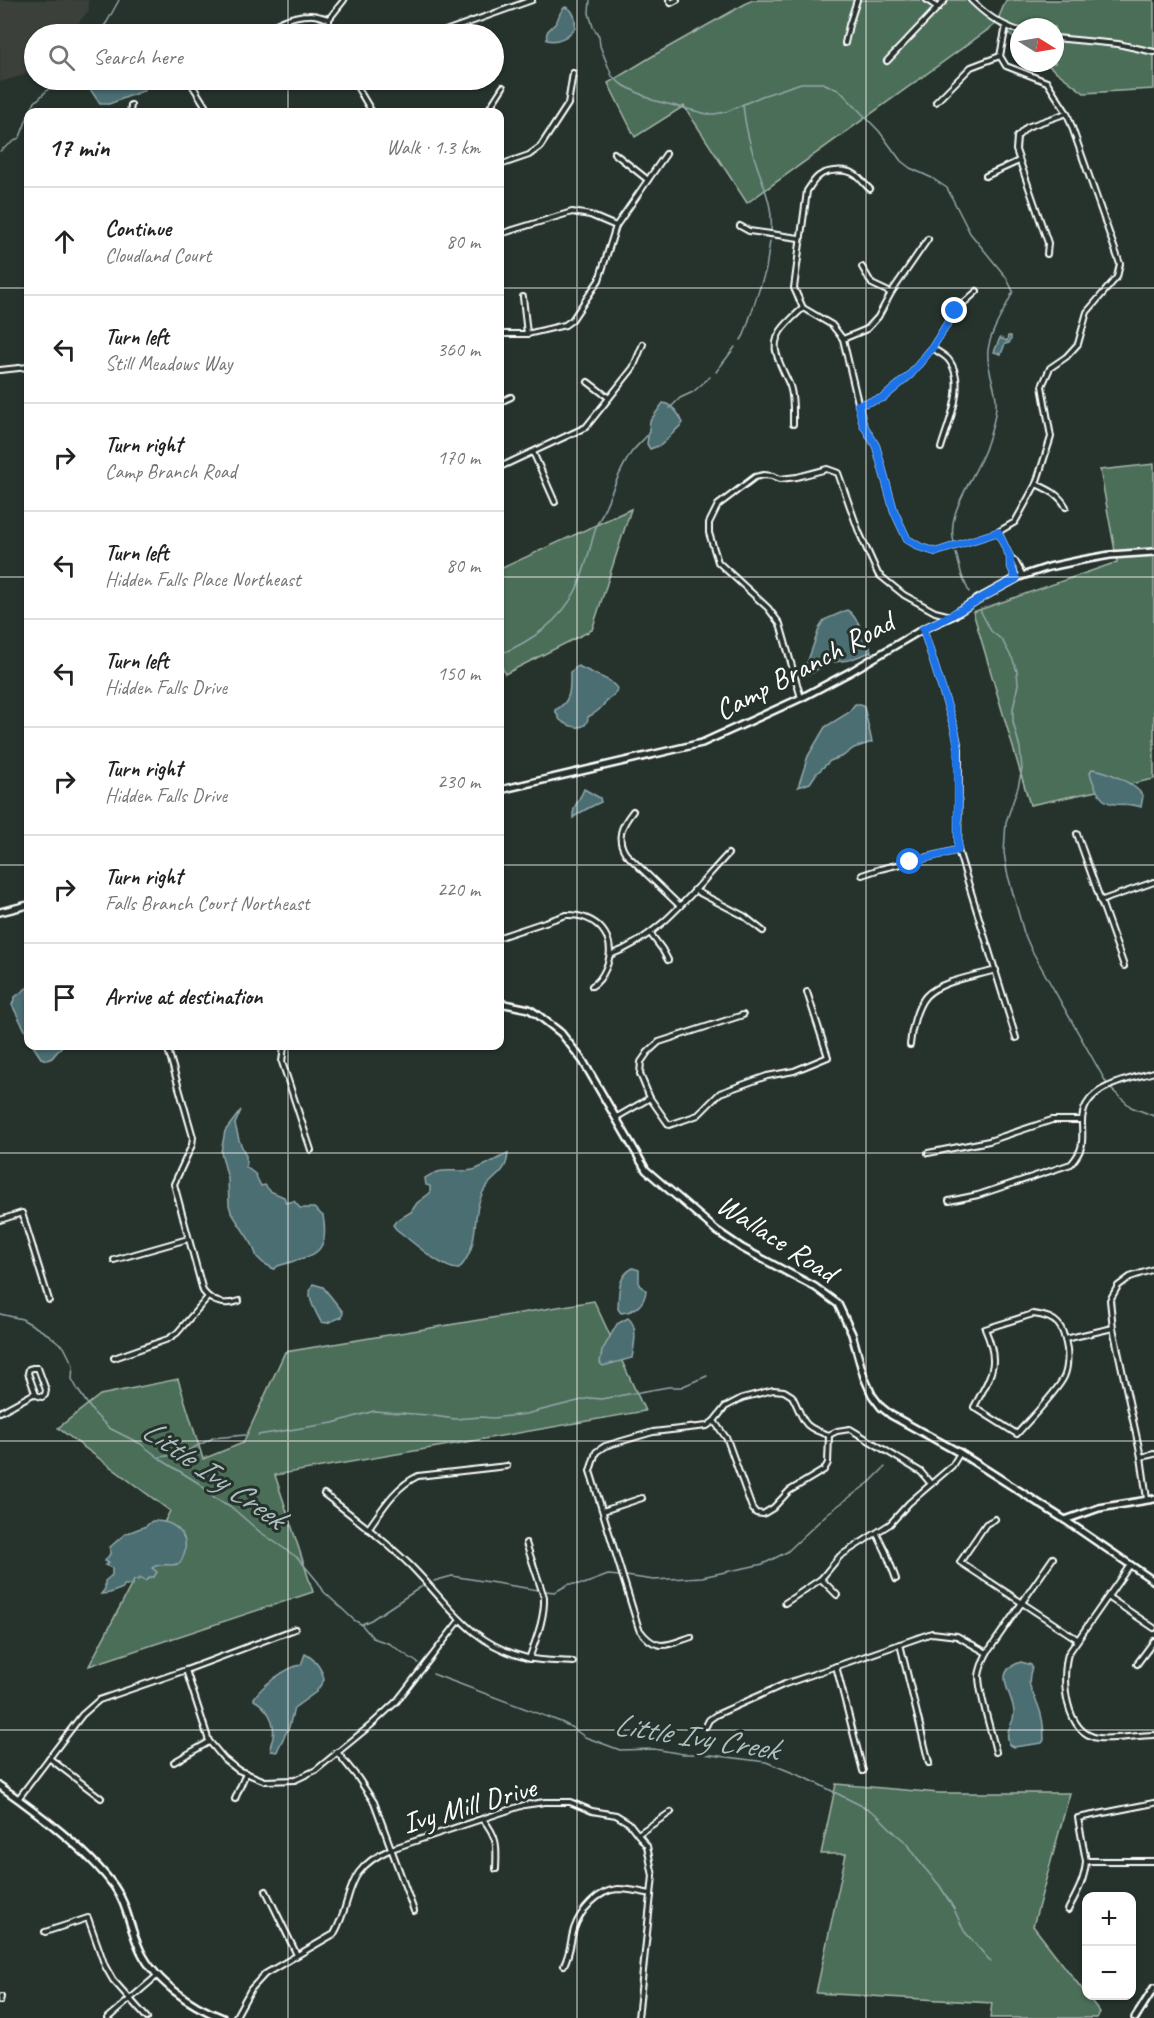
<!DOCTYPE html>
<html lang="en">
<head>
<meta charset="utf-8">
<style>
  :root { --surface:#fff; --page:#f2f2f2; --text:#222; --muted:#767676; --line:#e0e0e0 }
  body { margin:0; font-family:Caveat,sans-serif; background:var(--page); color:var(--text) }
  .controls { position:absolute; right:18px; bottom:18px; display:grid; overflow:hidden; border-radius:12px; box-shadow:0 2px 4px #0004 }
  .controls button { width:54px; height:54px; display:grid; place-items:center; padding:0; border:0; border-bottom:2px solid var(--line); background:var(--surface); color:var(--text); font:30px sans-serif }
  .compass { position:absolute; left:1010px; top:18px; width:54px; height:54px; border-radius:50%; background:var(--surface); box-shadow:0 2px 4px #0004; rotate:101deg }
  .stop { position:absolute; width:18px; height:18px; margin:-14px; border:4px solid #1a73e8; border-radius:50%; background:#fff }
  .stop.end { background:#1a73e8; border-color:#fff; box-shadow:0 2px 6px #0008 }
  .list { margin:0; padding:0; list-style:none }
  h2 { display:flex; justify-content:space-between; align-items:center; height:78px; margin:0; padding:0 24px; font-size:26px }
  h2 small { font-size:20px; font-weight:400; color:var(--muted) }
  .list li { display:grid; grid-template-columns:39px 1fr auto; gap:18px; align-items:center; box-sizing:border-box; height:108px; padding:0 24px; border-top:2px solid var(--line) }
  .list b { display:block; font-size:22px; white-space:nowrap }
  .list p { margin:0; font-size:20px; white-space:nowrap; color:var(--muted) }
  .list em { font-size:20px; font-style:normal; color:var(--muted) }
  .icon { flex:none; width:33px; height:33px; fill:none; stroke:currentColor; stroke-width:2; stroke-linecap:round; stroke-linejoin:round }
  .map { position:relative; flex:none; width:1154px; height:2018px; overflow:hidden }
  .search { position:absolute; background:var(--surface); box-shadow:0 2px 4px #0004; left:24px; top:24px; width:480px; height:66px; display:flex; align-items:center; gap:15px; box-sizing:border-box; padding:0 21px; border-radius:33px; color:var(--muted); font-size:22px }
  .panel { position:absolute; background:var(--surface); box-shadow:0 2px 4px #0004; left:24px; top:108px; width:480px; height:942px; border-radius:12px }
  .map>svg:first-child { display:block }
  .built { fill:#3b413a }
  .green { fill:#4c6e59; stroke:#a6b6ac; stroke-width:1.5 }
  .water { fill:#4c6e73; stroke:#94a8ab; stroke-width:1.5 }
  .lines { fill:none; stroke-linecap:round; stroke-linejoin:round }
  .stream { stroke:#94a8ab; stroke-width:1.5 }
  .street-casing { stroke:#fff; stroke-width:8 }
  .secondary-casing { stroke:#fff; stroke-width:10 }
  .street { stroke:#26332d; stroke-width:4 }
  .secondary { stroke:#26332d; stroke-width:5 }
  .route { stroke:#1a73e8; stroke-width:8 }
  .grid { fill:none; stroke:#fff; stroke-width:1.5; stroke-opacity:0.55 }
  .labels { text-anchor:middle; stroke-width:6; stroke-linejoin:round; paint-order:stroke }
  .street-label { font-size:30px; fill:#fff; stroke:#26332d }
  .water-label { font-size:32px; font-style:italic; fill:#aebec0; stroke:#26332d }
</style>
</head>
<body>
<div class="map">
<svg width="1154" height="2018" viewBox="0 0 1154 2018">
  <rect width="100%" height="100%" fill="#26332d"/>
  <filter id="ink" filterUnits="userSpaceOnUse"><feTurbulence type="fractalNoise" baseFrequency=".0167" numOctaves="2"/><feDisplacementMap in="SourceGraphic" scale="12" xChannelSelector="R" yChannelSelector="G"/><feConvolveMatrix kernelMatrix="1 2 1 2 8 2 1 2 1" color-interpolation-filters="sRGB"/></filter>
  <g filter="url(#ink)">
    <path class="built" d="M0 0H88L89 10 69 34H34V72L0 82Z"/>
    <g class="green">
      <path d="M752 0H977L996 24 1006 0H1154V89L1084 93 1045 63H1055V27H1019V42L996 24 747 203 684 106 635 137 608 83 656 54Z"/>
      <path d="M1154 464V779L1030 805 973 612 1117 562 1100 470Z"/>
      <path d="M631 509 592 630 505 674 500 662V569Z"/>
      <path d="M594 1301 645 1411 275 1475 313 1592 89 1666 170 1511 58 1428 100 1395 178 1379 203 1459 243 1443 285 1352Z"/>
      <path d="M836 1784 939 1793H1070L1033 1926 1100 2012 1097 2018H990L992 2003 816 1993 846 1854H821Z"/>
    </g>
    <g class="water">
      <path d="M565 7C574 9 576 19 575 28 569 36 558 43 547 40 545 31 549 30 555 24 560 18 558 12 565 7Z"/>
      <path d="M89 80H149V81L143 91 109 104H100L90 89Z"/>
      <path d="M1008 336H1011V339L1009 343 1005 344 1001 354 994 352 1000 338 1007 341Z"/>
      <path d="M663 403C672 404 680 415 683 423L661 445 650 449 647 444 650 421Z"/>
      <path d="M847 610C855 614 870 642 871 652L849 660 826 663 812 673 803 675 820 626 824 620Z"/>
      <path d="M578 666 610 681 617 688C616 696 612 695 608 700 601 708 598 712 588 717 587 733 569 727 560 720L555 710C572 702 570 688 570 672Z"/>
      <path d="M855 704H861L864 707 872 742 854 748 843 756 830 761 816 774 810 783 798 787 808 756 825 727 848 713Z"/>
      <path d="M1092 769C1106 770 1136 784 1143 796L1141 807C1124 801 1107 811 1097 791 1094 784 1091 779 1090 772Z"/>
      <path d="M584 789 600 798 601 802C594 805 578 813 573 818 572 806 580 800 584 789Z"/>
      <path d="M28 987V1036L12 1005 15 997Z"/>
      <path d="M33 1046H62L52 1058 47 1060 41 1058Z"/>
      <path d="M241 1110 235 1124 239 1140 246 1156V1167L255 1174 261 1186 265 1185 270 1191 284 1197 286 1203 294 1201 300 1208H314L323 1216C331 1258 309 1255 278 1266L274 1269 263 1263 257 1257 252 1244 231 1212 229 1205 228 1179 221 1152 225 1131Z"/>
      <path d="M508 1153C507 1175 492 1175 483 1192 470 1217 482 1243 459 1269 444 1271 409 1239 396 1229L393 1225 396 1221 411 1212 417 1203 430 1193V1186L426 1185 425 1178C444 1165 454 1174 473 1170 478 1169 503 1156 508 1153Z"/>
      <path d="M633 1268 639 1270V1285L646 1290C645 1304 635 1312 621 1313L618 1309C619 1293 617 1276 633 1268Z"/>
      <path d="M313 1284 323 1287 343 1312 342 1317 327 1323 321 1322C315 1310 305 1296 313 1284Z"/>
      <path d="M628 1318C639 1326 634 1346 632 1358L603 1366 600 1363 602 1351 617 1324Z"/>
      <path d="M152 1521C178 1520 194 1539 180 1563 171 1568 161 1561 152 1568L157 1572 154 1577H151L145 1581 139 1578 138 1580H134L132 1585H124L123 1588 110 1593 101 1594 105 1589V1581L112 1575V1568L105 1565 109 1563 105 1561 110 1554V1547L125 1534 146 1526Z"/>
      <path d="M305 1654C314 1658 323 1670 324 1680L316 1692 294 1708 289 1727 278 1749 277 1752 271 1751C269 1745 272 1743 273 1737 276 1722 267 1707 254 1700V1698C262 1686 286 1667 301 1665Z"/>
      <path d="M1021 1662 1031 1665 1032 1667C1026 1686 1031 1688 1038 1705 1042 1715 1044 1729 1044 1740L1042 1743 1014 1747 1010 1745C1003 1729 1013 1728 1014 1714 1015 1695 989 1672 1021 1662Z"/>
    </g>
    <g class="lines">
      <g class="stream">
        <path d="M590 0 589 13 593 27 599 36 600 46 612 76 621 84 652 100 707 114H714L726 112 762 96 801 83H823L840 91 879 131 901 161 910 168 932 178 947 188 970 233 1006 277 1013 291C1005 311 991 329 988 350 986 368 995 383 996 400 997 412 991 432 987 444 978 474 945 511 954 542"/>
        <path d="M98 34 107 22 119 0"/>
        <path d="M743 104C745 129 752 153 761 177 767 195 773 211 771 231"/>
        <path d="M30 112 35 102 58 80"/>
        <path d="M0 151 20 137 28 116"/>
        <path d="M741 340 744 335 766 269 770 241"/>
        <path d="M716 372 735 347"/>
        <path d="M670 408 680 398 693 392 710 377"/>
        <path d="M956 553 962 576 969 592"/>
        <path d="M980 610 991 631 1002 640 1013 660 1017 671 1018 684 1013 709V722L1020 748 1022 769 1018 787 1006 822 1004 852 1007 872 1024 933 1031 949 1107 1084"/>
        <path d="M500 654C530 642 561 621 576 590 586 569 590 546 597 524 599 520 602 516 603 512 612 492 619 471 631 453 636 446 644 440 650 432"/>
        <path d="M1111 1089 1131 1107 1154 1116"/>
        <path d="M0 1314 22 1319 49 1335 64 1347 73 1365 72 1379 78 1390 93 1412 109 1428 141 1444 163 1461 200 1484 214 1498 230 1506 260 1532 298 1558 318 1582 324 1592 354 1620 361 1624 373 1638 390 1644 418 1663"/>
        <path d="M258 1435 333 1423 374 1411 427 1415 455 1419 481 1417 493 1418 526 1414 590 1398 601 1399 668 1387H681L707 1376"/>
        <path d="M160 1457 181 1454 213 1438 245 1435"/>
        <path d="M626 1576 654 1580 702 1577 763 1564 787 1552 828 1513 870 1482 885 1467"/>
        <path d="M434 1581 452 1576 538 1590"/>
        <path d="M545 1591 555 1592 569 1584H584L608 1575 620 1576"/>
        <path d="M362 1624 371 1620 424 1585"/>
        <path d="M433 1674 561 1722 571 1727 585 1737 620 1750 654 1749 683 1754H704L766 1762 808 1779 868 1809 877 1815 896 1834 907 1843 922 1865 940 1886 954 1909 964 1931 991 1962"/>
      </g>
      <defs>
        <g id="street">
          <path d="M669 0 671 3 677 0"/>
          <path d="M927 0 938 8"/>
          <path d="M971 0C986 15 999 24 1019 31"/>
          <path d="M263 34C272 23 294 15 309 15 315 14 323 18 329 19"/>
          <path d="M329 34V19L344 0"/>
          <path d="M437 34 532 0"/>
          <path d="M1055 38 1118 44 1154 52"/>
          <path d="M845 43 849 25 857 0"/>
          <path d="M887 61 945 0"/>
          <path d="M189 80 209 112"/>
          <path d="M353 80 372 112"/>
          <path d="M936 102 971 67 1000 56"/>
          <path d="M130 112 131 105"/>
          <path d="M487 112 503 87"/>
          <path d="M614 153 648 180"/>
          <path d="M500 165 529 155 540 147 568 104 573 73"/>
          <path d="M986 176 1019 161"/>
          <path d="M870 189C865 185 861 179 856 175 847 169 828 169 819 176 814 179 810 187 807 191L794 288 803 308 832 325 843 339 863 424 876 446 894 511 907 539 920 547 936 552 998 532 1015 522 1036 484 1051 437 1042 386 1050 368 1066 357 1078 344 1087 312 1117 277 1120 264 1067 113 1047 82 1006 66 1000 56 1006 26"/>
          <path d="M740 226 749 231 799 238"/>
          <path d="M500 234 572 212 590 215 616 226"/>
          <path d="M1047 254 1048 243 1016 150 1017 137 1027 127 1067 113"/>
          <path d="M862 267 872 284 891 293"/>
          <path d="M523 297 527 334"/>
          <path d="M500 334H527L565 325 572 320 599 280 616 226 666 154"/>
          <path d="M843 339 867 329 878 317 891 293 928 239"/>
          <path d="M932 348C937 351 944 355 948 359 968 383 948 423 941 448"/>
          <path d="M0 370 28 367"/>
          <path d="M588 382 609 398"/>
          <path d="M500 402 511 397"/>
          <path d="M858 405 883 398 910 375 932 348 955 311 977 291"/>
          <path d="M793 424C793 412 794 398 790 386 786 376 780 366 777 355 770 335 789 321 803 308"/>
          <path d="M533 452 555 502"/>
          <path d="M500 467 586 427 633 368 643 344"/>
          <path d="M1036 484C1049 490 1059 494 1066 507"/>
          <path d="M998 532 1010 557 1015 561 1023 576"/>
          <path d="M1010 558V564L1016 579"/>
          <path d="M923 629 955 730 959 749 958 850 1016 1038"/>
          <path d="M801 698 780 624 768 608 718 562 709 533V523L718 505 755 477 764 475 773 476 780 479 797 477 827 469 838 473 859 532 878 574 904 595 935 612 951 616"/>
          <path d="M633 811C622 825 615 838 626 854L680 906"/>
          <path d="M1077 834 1124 966"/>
          <path d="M862 875 880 869 958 850"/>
          <path d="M694 890 744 916 763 931"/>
          <path d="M1100 901 1154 882"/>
          <path d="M650 933 662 949 668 960"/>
          <path d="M500 937 566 915C596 914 619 937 606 968 603 975 599 982 592 986"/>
          <path d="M610 955C659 938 693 891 728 854"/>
          <path d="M743 1015 659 1042 648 1052 641 1062 640 1074 650 1098 669 1125 698 1115 720 1093 767 1076 794 1071 828 1057 807 992"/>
          <path d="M910 1045C911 1031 916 1007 926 996 940 981 976 976 996 970"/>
          <path d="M167 1046 193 1137 192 1145 174 1184 203 1291C212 1303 226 1306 239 1301"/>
          <path d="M284 1046 282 1062 311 1150"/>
          <path d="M617 1117 650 1098"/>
          <path d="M928 1153 989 1141 1052 1120H1082"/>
          <path d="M949 1201 978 1195 1071 1164C1083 1150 1083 1144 1082 1125 1080 1086 1125 1081 1154 1072"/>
          <path d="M0 1220 22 1213 49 1300"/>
          <path d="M114 1260 188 1239"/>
          <path d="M1033 1314C1058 1317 1063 1325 1067 1349 1068 1359 1068 1368 1064 1377 1057 1392 1029 1420 1017 1434L974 1407C991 1375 1001 1365 985 1329Z"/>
          <path d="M1065 1339 1113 1328"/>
          <path d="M114 1358 168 1339 177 1333 208 1297"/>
          <path d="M33 1368H38L46 1390 45 1395 42 1397 36 1395 28 1373 29 1369Z"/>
          <path d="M0 1412 35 1393"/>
          <path d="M714 1421 727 1439 752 1508 756 1513 763 1514 773 1508 789 1491 824 1470 828 1463 829 1435"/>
          <path d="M1141 1457 1154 1454"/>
          <path d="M324 1494C353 1516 383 1539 410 1565 449 1604 468 1643 527 1658 541 1661 558 1661 573 1662"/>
          <path d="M1147 1499 1141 1457 1113 1328 1110 1300 1118 1286 1130 1277 1154 1269"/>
          <path d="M603 1511 642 1498"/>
          <path d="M995 1519 986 1524 960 1562 1077 1639"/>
          <path d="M368 1529C383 1508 395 1487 418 1476L507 1466"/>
          <path d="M877 1534 886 1552 896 1579"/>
          <path d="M526 1543 544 1597C545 1618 536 1639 529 1659"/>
          <path d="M1130 1565 1068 1654C1061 1679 1065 1733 1098 1738 1113 1740 1137 1735 1154 1735"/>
          <path d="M821 1579 837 1595"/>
          <path d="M1108 1597 1154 1628"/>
          <path d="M785 1603 821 1579 840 1556 890 1524 909 1503 952 1466 960 1453"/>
          <path d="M691 1637C667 1645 656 1653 639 1629L590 1471 596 1452 605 1446 653 1432 707 1426 714 1421 725 1407 742 1398 773 1390 784 1391 792 1396C805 1420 799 1426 829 1435L837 1431 850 1429 921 1472 931 1484"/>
          <path d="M900 1644 929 1763"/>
          <path d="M1137 1664 1154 1641"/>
          <path d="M836 1666 863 1771"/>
          <path d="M186 1670 209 1741 224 1759 238 1770 265 1781 295 1780 316 1770 371 1725 397 1701 460 1620"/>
          <path d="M706 1726 709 1720 716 1715 785 1684 932 1633 957 1636 987 1653"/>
          <path d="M337 1752 358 1778 374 1802 414 1911"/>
          <path d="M996 1752C992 1733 979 1695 979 1676 980 1668 983 1661 987 1653L1053 1558"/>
          <path d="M49 1758 101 1798"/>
          <path d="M174 1762 209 1742"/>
          <path d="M18 1799 82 1715 99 1700 186 1670 295 1629"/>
          <path d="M235 1799 246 1773"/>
          <path d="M483 1819C498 1838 497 1846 496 1869"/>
          <path d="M638 1834 671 1812"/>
          <path d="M1086 1861H1154"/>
          <path d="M266 1891 297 1955"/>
          <path d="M1068 1910C1077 1893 1085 1879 1086 1861L1078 1818 1154 1803"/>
          <path d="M45 1932 88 1918 105 1966 113 1980 147 2018"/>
          <path d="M564 1965C571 1951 570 1942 574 1929 580 1911 598 1890 618 1889 628 1889 641 1892 651 1894"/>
          <path d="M0 2001 1 1997"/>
          <path d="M108 2018 158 1975"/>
          <path d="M235 2018 251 1989 265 1974 334 1934C356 1894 341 1872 391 1849L524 1805 545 1802H570L592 1811 616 1815 629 1823 647 1846 653 1876 638 2018"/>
        </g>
        <g id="secondary">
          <path d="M500 790 702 743 801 698 850 672 923 629 952 616 975 601 1019 577 1049 567 1082 560 1110 555 1154 552"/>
          <path d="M0 912 28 905"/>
          <path d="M500 1003 529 1009 538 1015 561 1033 583 1061 646 1170 717 1231 742 1248 815 1287 838 1304 852 1334 864 1377 872 1395 881 1407 891 1415 960 1453 1065 1520 1154 1581"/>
          <path d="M1065 1520 1099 1508 1154 1499"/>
          <path d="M0 1786C37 1812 87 1849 114 1886 127 1904 129 1925 138 1945 151 1979 190 2006 223 2018"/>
          <path d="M1135 2018 1154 1988"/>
        </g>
      </defs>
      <use href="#street" class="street-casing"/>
      <use href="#secondary" class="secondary-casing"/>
      <use href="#street" class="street"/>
      <use href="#secondary" class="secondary"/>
    </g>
  </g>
  <g class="lines" filter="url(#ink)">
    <path class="route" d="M910 862 958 850V748L955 730 923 629C955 615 985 595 1016 579L1010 564V557L998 532 936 552 920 547 907 539 894 511 876 446 863 424 858 405 883 398 910 375 932 348 955 311"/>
  </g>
  <path class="grid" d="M288 0V34M577 0V2018M866 0V2018M288 80V112M0 288H28M500 288H1154M0 577H28M500 577H1154M0 865H28M500 865H1154M288 1046V2018M0 1153H1154M0 1441H1154M0 1730H1154"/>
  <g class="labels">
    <g class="street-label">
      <text transform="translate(804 666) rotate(-28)" y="10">Camp Branch Road</text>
      <text transform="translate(777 1238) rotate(33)" y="10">Wallace Road</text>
      <text transform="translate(469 1805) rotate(-16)" y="10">Ivy Mill Drive</text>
    </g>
    <g class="water-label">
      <text transform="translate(214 1473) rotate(35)" y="11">Little Ivy Creek</text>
      <text transform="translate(696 1736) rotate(9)" y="11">Little Ivy Creek</text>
    </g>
  </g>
</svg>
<div class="controls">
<button>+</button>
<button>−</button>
</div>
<svg class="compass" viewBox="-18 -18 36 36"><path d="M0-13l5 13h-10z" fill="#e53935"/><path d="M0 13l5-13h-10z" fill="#767676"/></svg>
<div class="stop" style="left:910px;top:862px"></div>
<div class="stop end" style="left:955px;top:311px"></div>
<div class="search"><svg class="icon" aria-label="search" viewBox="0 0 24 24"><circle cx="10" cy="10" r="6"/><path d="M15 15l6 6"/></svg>Search here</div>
<section class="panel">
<h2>17 min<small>Walk · 1.3 km</small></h2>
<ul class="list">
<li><svg class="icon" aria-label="ahead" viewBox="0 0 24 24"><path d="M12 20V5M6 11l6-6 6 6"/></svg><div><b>Continue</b><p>Cloudland Court</p></div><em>80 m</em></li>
<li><svg class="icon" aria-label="left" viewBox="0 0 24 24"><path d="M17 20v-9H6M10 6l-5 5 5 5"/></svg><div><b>Turn left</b><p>Still Meadows Way</p></div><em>360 m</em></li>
<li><svg class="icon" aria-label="right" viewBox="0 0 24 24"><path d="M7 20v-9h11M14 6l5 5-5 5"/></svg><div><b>Turn right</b><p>Camp Branch Road</p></div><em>170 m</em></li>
<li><svg class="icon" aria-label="left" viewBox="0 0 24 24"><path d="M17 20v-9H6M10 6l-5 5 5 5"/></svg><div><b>Turn left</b><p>Hidden Falls Place Northeast</p></div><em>80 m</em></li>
<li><svg class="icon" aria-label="left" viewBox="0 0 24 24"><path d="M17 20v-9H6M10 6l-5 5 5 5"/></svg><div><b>Turn left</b><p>Hidden Falls Drive</p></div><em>150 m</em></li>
<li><svg class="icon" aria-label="right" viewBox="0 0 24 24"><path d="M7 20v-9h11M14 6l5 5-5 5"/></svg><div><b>Turn right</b><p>Hidden Falls Drive</p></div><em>230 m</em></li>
<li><svg class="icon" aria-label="right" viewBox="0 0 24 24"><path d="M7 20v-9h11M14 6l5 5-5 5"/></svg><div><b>Turn right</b><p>Falls Branch Court Northeast</p></div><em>220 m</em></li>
<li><svg class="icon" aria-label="arrive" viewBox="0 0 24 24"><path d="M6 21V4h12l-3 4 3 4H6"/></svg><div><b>Arrive at destination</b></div></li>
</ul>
</section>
</div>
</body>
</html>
